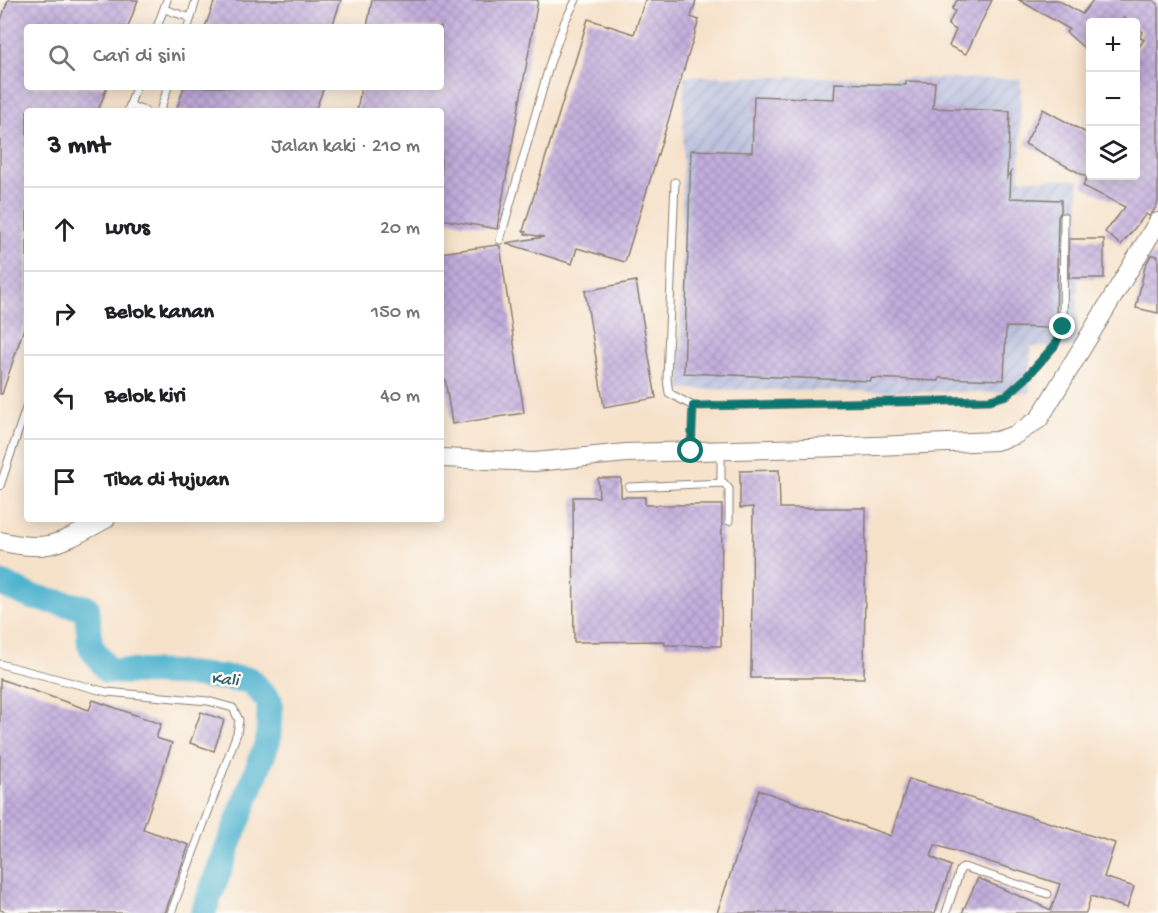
<!DOCTYPE html>
<html lang="id">
<head>
<meta charset="utf-8">
<style>
  :root { --surface:#fff; --page:#f6f6f6; --text:#202124; --muted:#757577; --line:#e0e0e0 }
  body { margin:0; font-family:"Gochi Hand",sans-serif; background:var(--page); color:var(--text) }
  .controls { position:absolute; right:18px; top:18px; display:grid; overflow:hidden; border-radius:6px; box-shadow:0 3px 15px #0003 }
  .controls button { width:54px; height:54px; display:grid; place-items:center; padding:0; border:0; border-bottom:2px solid var(--line); background:var(--surface); color:var(--text); font:30px sans-serif }
  .stop { position:absolute; width:18px; height:18px; margin:-14px; border:4px solid #0f766e; border-radius:50%; background:#fff }
  .stop.end { background:#0f766e; border-color:#fff; box-shadow:0 2px 6px #0008 }
  .list { margin:0; padding:0; list-style:none }
  h2 { display:flex; justify-content:space-between; align-items:center; height:78px; margin:0; padding:0 24px; font-size:26px }
  h2 small { font-size:20px; font-weight:400; color:var(--muted) }
  .list li { display:grid; grid-template-columns:39px 1fr auto; gap:18px; align-items:center; box-sizing:border-box; height:84px; padding:0 24px; border-top:2px solid var(--line) }
  .list b { display:block; font-size:22px; white-space:nowrap }
  .list em { font-size:20px; font-style:normal; color:var(--muted) }
  .icon { flex:none; width:33px; height:33px; fill:none; stroke:currentColor; stroke-width:2; stroke-linecap:round; stroke-linejoin:round }
  .map { position:relative; flex:none; width:1158px; height:913px; overflow:hidden }
  .search { position:absolute; background:var(--surface); box-shadow:0 3px 15px #0003; left:24px; top:24px; width:420px; height:66px; display:flex; align-items:center; gap:15px; box-sizing:border-box; padding:0 21px; border-radius:6px; color:var(--muted); font-size:22px }
  .panel { position:absolute; background:var(--surface); box-shadow:0 3px 15px #0003; left:24px; top:108px; width:420px; height:414px; border-radius:6px }
  .map>svg:first-child { display:block }
  .industrial { fill:url(#industrial-furrows) }
  .lines { fill:none; stroke-linecap:round; stroke-linejoin:round }
  .river { stroke:#51b4cf; stroke-width:26 }
  .building { fill:url(#building-cross-hatch) }
  .lane-casing { stroke:#897e72; stroke-width:9 }
  .secondary-casing { stroke:#897e72; stroke-width:20 }
  .lane { stroke:#fff; stroke-width:7 }
  .secondary { stroke:#fff; stroke-width:18 }
  .route { stroke:#0f766e; stroke-width:8 }
  .labels { text-anchor:middle; stroke-width:5; stroke-linejoin:round; paint-order:stroke }
  .water-label { font-size:18px; font-style:italic; fill:#34606d; stroke:#fdfcf7 }
</style>
</head>
<body>
<div class="map">
<svg width="1158" height="913" viewBox="0 0 1158 913">
  <defs>
    <pattern id="industrial-furrows" width="10" height="10" patternUnits="userSpaceOnUse" patternTransform="scale(1.5)"><rect width="10" height="10" fill="#bdc3de"/><path d="M-1 1l2-2M0 10L10 0M9 11l2-2" fill="none" stroke="#a2a7be"/></pattern>
    <pattern id="building-cross-hatch" width="8" height="8" patternUnits="userSpaceOnUse" patternTransform="scale(1.5)"><rect width="8" height="8" fill="#c2addc"/><path d="M0 0l8 8M0 8l8-8" fill="none" stroke="#a694bc"/></pattern>
  </defs>
  <rect width="100%" height="100%" fill="#fdfcf7"/>
  <filter id="ink" filterUnits="userSpaceOnUse"><feTurbulence type="fractalNoise" baseFrequency=".0167" numOctaves="2"/><feDisplacementMap in="SourceGraphic" scale="12" xChannelSelector="R" yChannelSelector="G"/><feConvolveMatrix kernelMatrix="1 2 1 2 8 2 1 2 1" color-interpolation-filters="sRGB"/></filter>
  <filter id="wash" filterUnits="userSpaceOnUse"><feTurbulence type="fractalNoise" baseFrequency=".008" numOctaves="4" result="noise"/><feDisplacementMap in="SourceGraphic" scale="24" xChannelSelector="R" yChannelSelector="G"/><feGaussianBlur stdDeviation="1.35" result="paint"/><feColorMatrix in="noise" values="0 0 0 0 0 0 0 0 0 0 0 0 0 0 0 0 0 1.4 0 .05"/><feComposite in="paint" operator="in"/></filter>
  <g filter="url(#wash)">
    <rect width="100%" height="100%" fill="#f6e1c9"/>
    <path class="industrial" d="M684 76 1021 79 1020 179 1079 180 1077 347H1031L1030 393 680 389Z"/>
    <g class="lines">
      <path class="river" d="M0 583 32 597 87 608 90 645 108 671 174 673 250 680 270 702 268 741 203 913"/>
    </g>
    <g id="blocks">
      <g class="building">
        <path d="M8 0H138L128 27H27V87H107L98 111H27V319L2 394H0V23Z"/>
        <path d="M215 0H341L332 27H205Z"/>
        <path d="M372 0H538L497 229 441 219V111H357L361 87H441V27H367Z"/>
        <path d="M645 0H696L691 17 699 20 625 262 577 248 572 264 506 243 544 237 525 234 526 232 523 231 588 19 634 34Z"/>
        <path d="M957 0H992L966 54 949 46 956 30 948 25 955 11 952 9Z"/>
        <path d="M1019 0H1058L1082 14 1093 0H1153L1158 4V203L1153 212 1149 216 1146 214 1121 245 1105 232 1125 207 1083 186 1087 177 1025 144 1043 109 1090 135V176H1136V51L1144 40 1139 37 1143 32 1136 27V22H1130L1124 18 1120 22H1090V53L1066 32 1069 29Z"/>
        <path d="M906 81 935 82 933 108 1010 111 1007 178 1011 172 1010 198 1061 200V212L1058 217 1056 328 1006 327 1004 380 939 378V381L871 378V381L684 373 691 150 752 152 754 96 834 99 835 83 906 85Z"/>
        <path d="M184 87H324L315 111H176Z"/>
        <rect x="1069" y="239" width="35" height="39"/>
        <path d="M497 245 500 246 524 413 452 424 445 379H441V253Z"/>
        <path d="M1151 255 1158 256V313L1136 308 1145 266Z"/>
        <path d="M636 281 656 398 604 407 585 291Z"/>
        <path d="M779 470 780 508H866L864 678H751L753 507 740 508V471Z"/>
        <path d="M598 478H621V497H645V505H722L721 646 665 645V641L574 642 573 497H599Z"/>
        <path d="M0 679 89 710 93 700 161 724 156 738 172 743 143 829 189 845 165 913H9L0 910Z"/>
        <path d="M201 712 224 720 214 751 190 743Z"/>
        <path d="M909 779 1115 843 1104 877 1134 887 1127 908 1091 896 1086 913H962L978 878 1051 910 1060 884 935 845 931 857 951 866 935 913H717L759 790 891 836Z"/>
      </g>
    </g>
  </g>
  <g filter="url(#ink)">
    <use href="#blocks" fill-opacity="0" stroke="#897e72" stroke-width="1.5"/>
    <g class="lines">
      <defs>
        <g id="lane">
          <path d="M164 9 191 18"/>
          <path d="M157 27 167 0"/>
          <path d="M188 27 196 0"/>
          <path d="M130 106 145 111"/>
          <path d="M128 111 136 87"/>
          <path d="M160 111 168 87"/>
          <path d="M675 182 667 379 669 393 693 406 691 451"/>
          <path d="M500 240 550 63 565 21 576 0"/>
          <path d="M693 406 990 400 1007 395 1025 379 1055 345 1063 327 1064 217"/>
          <path d="M721 453V482"/>
          <path d="M0 486 27 405"/>
          <path d="M629 487 724 483 729 489V521"/>
          <path d="M0 664 107 692 208 701 233 708 239 720 237 733 171 913"/>
          <path d="M946 913 960 870 964 867 1048 894"/>
        </g>
        <g id="secondary">
          <path d="M441 458 535 462 626 453 876 446 996 441 1015 435 1039 419 1158 222"/>
          <path d="M0 541C49 554 64 541 106 519"/>
        </g>
      </defs>
      <use href="#lane" class="lane-casing"/>
      <use href="#secondary" class="secondary-casing"/>
      <use href="#lane" class="lane"/>
      <use href="#secondary" class="secondary"/>
    </g>
  </g>
  <g class="lines" filter="url(#ink)">
    <path class="route" d="M691 451 693 406 990 400 1007 395 1025 379 1055 345 1063 327"/>
  </g>
  <g class="labels">
    <g class="water-label">
      <text transform="translate(225 678) rotate(4)" y="6">Kali</text>
    </g>
  </g>
</svg>
<div class="controls">
<button>+</button>
<button>−</button>
<button><svg class="icon" aria-label="layers" viewBox="0 0 24 24"><path d="M12 4l9 5-9 5-9-5zM3 14l9 5 9-5"/></svg></button>
</div>
<div class="stop" style="left:691px;top:451px"></div>
<div class="stop end" style="left:1063px;top:327px"></div>
<div class="search"><svg class="icon" aria-label="search" viewBox="0 0 24 24"><circle cx="10" cy="10" r="6"/><path d="M15 15l6 6"/></svg>Cari di sini</div>
<section class="panel">
<h2>3 mnt<small>Jalan kaki · 210 m</small></h2>
<ul class="list">
<li><svg class="icon" aria-label="ahead" viewBox="0 0 24 24"><path d="M12 20V5M6 11l6-6 6 6"/></svg><div><b>Lurus</b></div><em>20 m</em></li>
<li><svg class="icon" aria-label="right" viewBox="0 0 24 24"><path d="M7 20v-9h11M14 6l5 5-5 5"/></svg><div><b>Belok kanan</b></div><em>150 m</em></li>
<li><svg class="icon" aria-label="left" viewBox="0 0 24 24"><path d="M17 20v-9H6M10 6l-5 5 5 5"/></svg><div><b>Belok kiri</b></div><em>40 m</em></li>
<li><svg class="icon" aria-label="arrive" viewBox="0 0 24 24"><path d="M6 21V4h12l-3 4 3 4H6"/></svg><div><b>Tiba di tujuan</b></div></li>
</ul>
</section>
</div>
</body>
</html>
